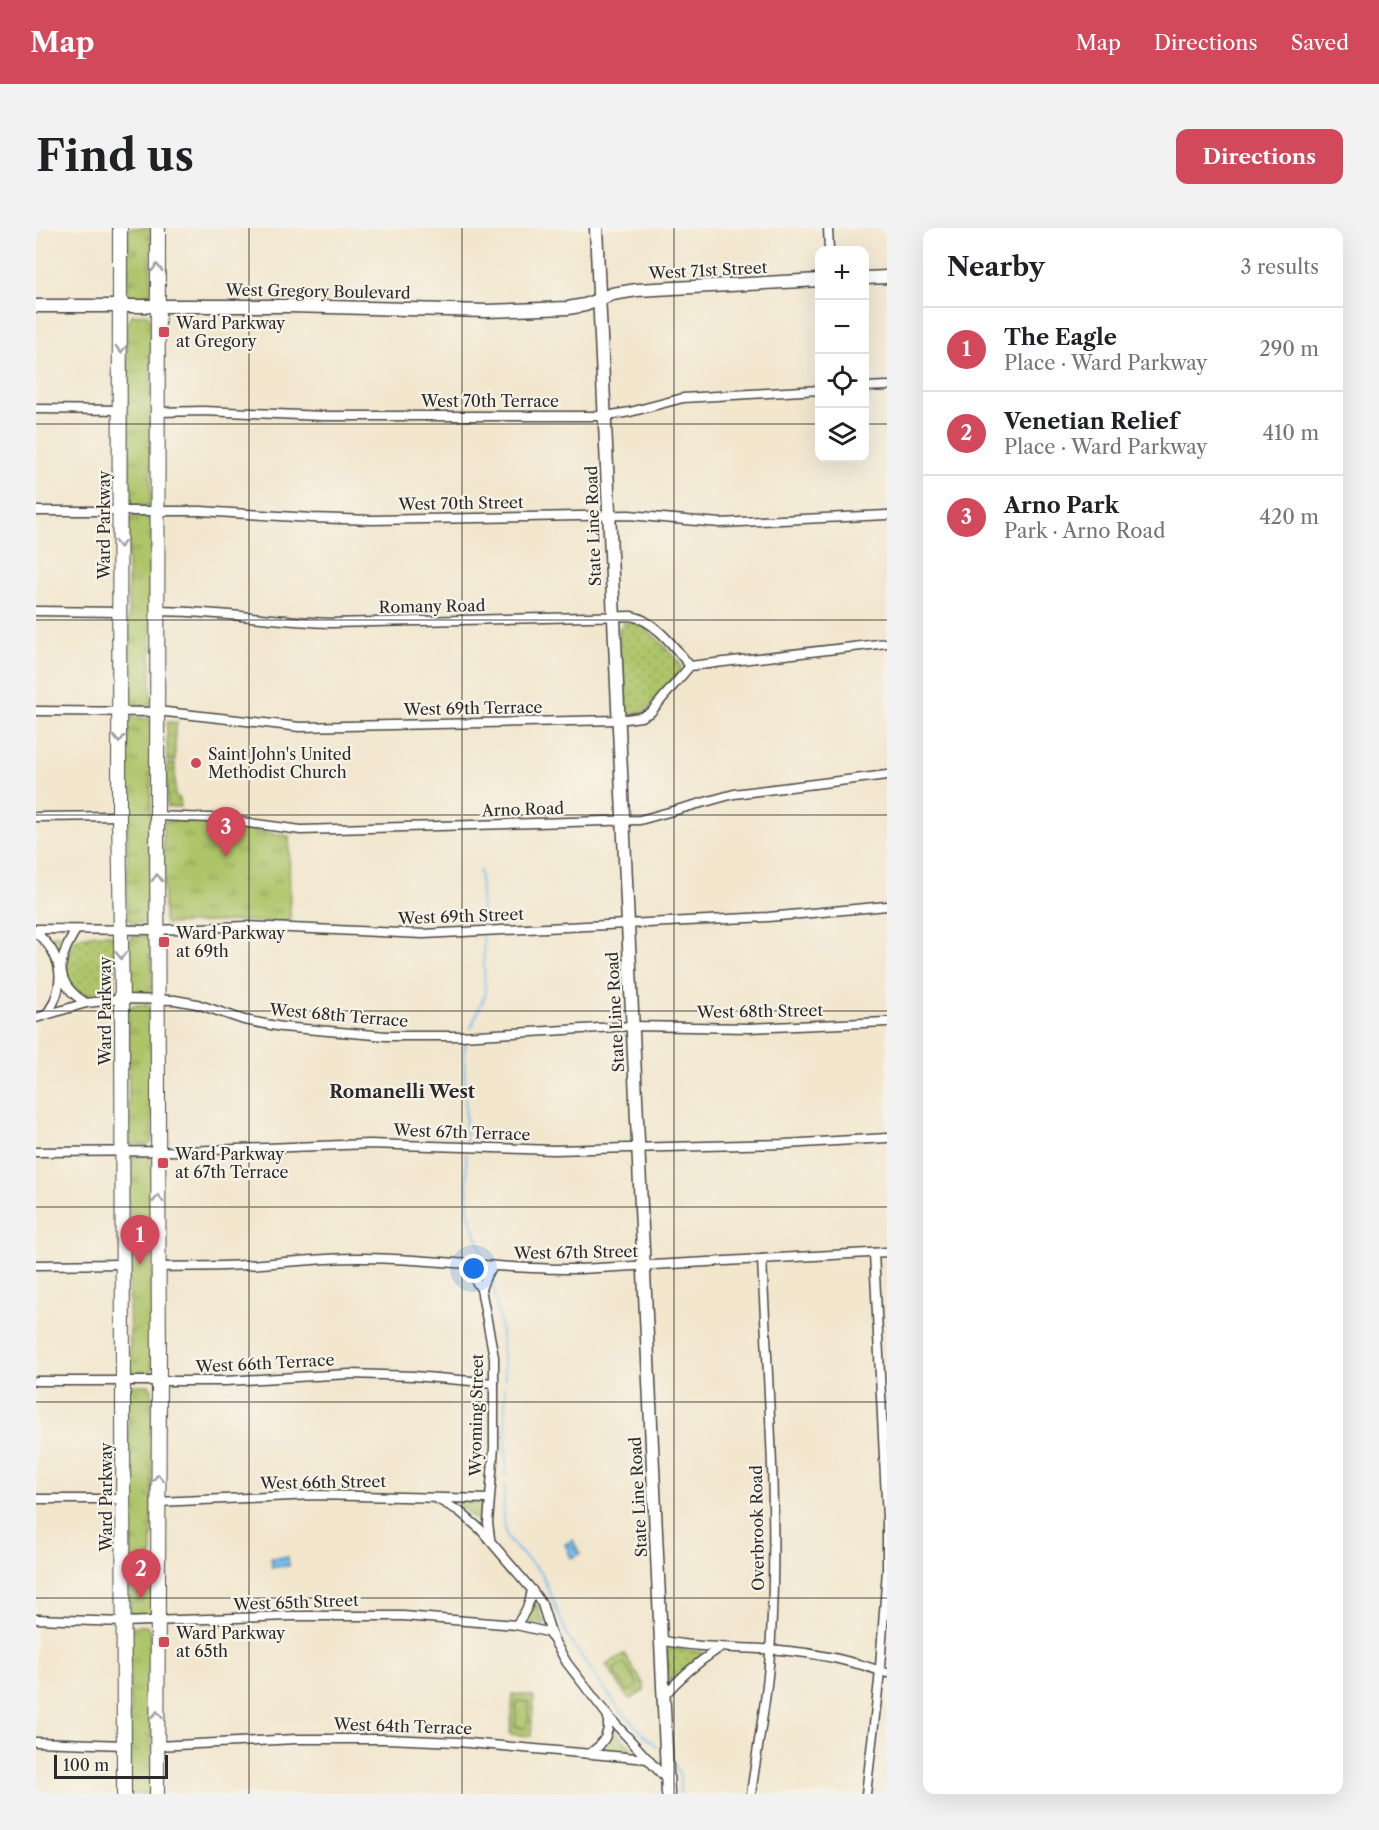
<!DOCTYPE html>
<html lang="en">
<head>
<meta charset="utf-8">
<style>
  :root { --surface:#fff; --page:#f2f2f2; --text:#202124; --muted:#757577; --line:#e0e0e0; --accent:#d1495b }
  body { margin:0; font-family:"Libre Caslon Text",serif; background:var(--page); color:var(--text) }
  .controls { position:absolute; right:18px; top:18px; display:grid; overflow:hidden; border-radius:12px; box-shadow:0 6px 24px #0002 }
  .controls button { width:54px; height:54px; display:grid; place-items:center; padding:0; border:0; border-bottom:2px solid var(--line); background:var(--surface); color:var(--text); font:30px sans-serif }
  .scale { position:absolute; left:18px; bottom:15px; width:114px; box-sizing:border-box; padding-left:6px; border:3px solid #2b2b2b; border-top:0; font-size:16px; line-height:21px; white-space:nowrap; color:#2b2b2b; -webkit-text-stroke:4px #f7f3e8; paint-order:stroke }
  .you { position:absolute; left:438px; top:1041px; width:21px; height:21px; margin:-15px; border:4px solid #fff; border-radius:50%; background:#1a73e8; box-shadow:0 0 0 9px #1a73e833 }
  .badge { display:grid; place-items:center; width:39px; height:39px; border-radius:50%; background:var(--accent); color:#fff; font-size:20px; font-weight:700 }
  .pin { position:absolute; translate:-50% -50px; filter:drop-shadow(0 2px 3px #0008) }
  .pin::after { content:''; position:absolute; top:32px; width:21px; height:18px; background:inherit; clip-path:polygon(0 0,100% 0,50% 100%) }
  .list { margin:0; padding:0; list-style:none }
  h2 { display:flex; justify-content:space-between; align-items:center; height:78px; margin:0; padding:0 24px; font-size:26px }
  h2 small { font-size:20px; font-weight:400; color:var(--muted) }
  .list li { display:grid; grid-template-columns:39px 1fr auto; gap:18px; align-items:center; box-sizing:border-box; height:84px; padding:0 24px; border-top:2px solid var(--line) }
  .list b { display:block; font-size:22px; white-space:nowrap }
  .list p { margin:0; font-size:20px; white-space:nowrap; color:var(--muted) }
  .list em { font-size:20px; font-style:normal; color:var(--muted) }
  .icon { flex:none; width:33px; height:33px; fill:none; stroke:currentColor; stroke-width:2; stroke-linecap:round; stroke-linejoin:round }
  .map { position:relative; flex:none; width:851px; height:1566px; overflow:hidden; border-radius:12px }
  header { display:flex; align-items:center; gap:36px; box-sizing:border-box; height:84px; padding:0 30px; background:var(--accent); color:#fff }
  header strong { font-size:28px }
  nav { display:flex; gap:33px; margin-inline-start:auto; font-size:21px }
  .intro { display:flex; align-items:center; justify-content:space-between; box-sizing:border-box; height:144px; padding:0 36px }
  h1 { margin:0; font-size:42px }
  .button { padding:15px 27px; border-radius:12px; background:var(--accent); color:#fff; font-size:21px; font-weight:700 }
  main { display:flex; gap:36px; padding:0 36px }
  aside { flex:1; background:var(--surface); border-radius:12px; box-shadow:0 6px 24px #0002 }
  .map>svg:first-child { display:block }
  .grass { fill:url(#grass-dots); stroke:#6c784a; stroke-width:1.5 }
  .park { fill:url(#park-tufts); stroke:#6c784a; stroke-width:1.5 }
  .garden { fill:#adc469; stroke:#6c784a; stroke-width:1.5 }
  .water { fill:url(#water-ripples); stroke:#4f748c; stroke-width:1.5 }
  .lines { fill:none; stroke-linecap:round; stroke-linejoin:round }
  .stream { stroke:#73beec; stroke-width:2 }
  .street-casing { stroke:#494743; stroke-width:11 }
  .secondary-casing { stroke:#494743; stroke-width:15 }
  .primary-casing { stroke:#494743; stroke-width:16 }
  .street { stroke:#fff; stroke-width:8 }
  .secondary { stroke:#fff; stroke-width:12 }
  .primary { stroke:#fff; stroke-width:14 }
  .oneway { stroke:#a0a0a0 }
  .grid { fill:none; stroke:#2b2b2b; stroke-width:1.5; stroke-opacity:0.55 }
  .poi-dot { fill:#d1495b; stroke:#f7f3e8; stroke-width:2 }
  .labels { text-anchor:middle; stroke-width:4.5; stroke-linejoin:round; paint-order:stroke }
  .street-label { font-size:16px; fill:#2b2b2b; stroke:#f7f3e8 }
  .poi-label { font-size:16px; fill:#2b2b2b; stroke:#f7f3e8; text-anchor:start }
  .neighbourhood-label { font-size:18px; font-weight:bold; fill:#2b2b2b; stroke:#f7f3e8 }
</style>
</head>
<body>
<header>
<strong>Map</strong>
<nav><a>Map</a><a>Directions</a><a>Saved</a></nav>
</header>
<div class="intro"><h1>Find us</h1><a class="button">Directions</a></div>
<main>
<div class="map">
<svg width="851" height="1566" viewBox="0 0 851 1566">
  <defs>
    <pattern id="grass-dots" width="8" height="8" patternUnits="userSpaceOnUse" patternTransform="scale(1.5)"><rect width="8" height="8" fill="#adc469"/><path d="M2 2h.1M6 6h.1" fill="none" stroke="#8d9f57" stroke-width="1.8" stroke-linecap="round"/></pattern>
    <pattern id="park-tufts" width="24" height="20" patternUnits="userSpaceOnUse" patternTransform="scale(1.5)"><rect width="24" height="20" fill="#adc469"/><path d="M3 7l-1-3M5 7V3M7 7l1-3M15 17l-1-3M17 17v-4M19 17l1-3" fill="none" stroke="#8d9f57"/></pattern>
    <pattern id="water-ripples" width="26" height="14" patternUnits="userSpaceOnUse" patternTransform="scale(1.5)"><rect width="26" height="14" fill="#73beec"/><path d="M2 4q2-2 4 0t4 0M15 11q2-2 4 0t4 0" fill="none" stroke="#5f9bbf"/></pattern>
  </defs>
  <rect width="100%" height="100%" fill="#f7f3e8"/>
  <filter id="ink" filterUnits="userSpaceOnUse"><feTurbulence type="fractalNoise" baseFrequency=".0167" numOctaves="2"/><feDisplacementMap in="SourceGraphic" scale="12" xChannelSelector="R" yChannelSelector="G"/><feConvolveMatrix kernelMatrix="1 2 1 2 8 2 1 2 1" color-interpolation-filters="sRGB"/></filter>
  <filter id="wash" filterUnits="userSpaceOnUse"><feTurbulence type="fractalNoise" baseFrequency=".008" numOctaves="4" result="noise"/><feDisplacementMap in="SourceGraphic" scale="24" xChannelSelector="R" yChannelSelector="G"/><feGaussianBlur stdDeviation="1.35" result="paint"/><feColorMatrix in="noise" values="0 0 0 0 0 0 0 0 0 0 0 0 0 0 0 0 0 1.4 0 .05"/><feComposite in="paint" operator="in"/></filter>
  <g filter="url(#wash)">
    <rect width="100%" height="100%" fill="#f2e6cd"/>
    <g class="grass">
      <path d="M595 394 609 399 643 433 645 439 643 446 613 481 607 485 594 487 586 482 583 401 588 395Z"/>
      <path d="M131 494H142L139 501V533H131Z"/>
      <path d="M131 536H139V568L144 571 145 579H131Z"/>
      <path d="M61 706H73L79 709 80 765C75 768 69 767 62 767 56 767 49 767 43 764 24 755 26 721 43 710 48 707 55 707 61 706Z"/>
      <path d="M17 707 30 708 25 719H19L13 711Z"/>
      <path d="M424 1273 447 1275V1296H445L422 1277Z"/>
      <path d="M499 1377H501L509 1397 490 1392Z"/>
      <path d="M635 1420 665 1424 666 1426 633 1454 630 1423Z"/>
      <path d="M576 1500 596 1521 595 1523 567 1521 566 1519Z"/>
    </g>
    <g class="park">
      <path d="M92 0H115V60L114 66 111 69H95L92 66Z"/>
      <path d="M110 86 115 92V275L113 278H96L93 276 92 270 91 98 96 87Z"/>
      <path d="M97 288 113 289 116 295 115 476 110 479 95 478 92 473V293Z"/>
      <path d="M96 489 115 491V693L109 695H96L91 689 92 494Z"/>
      <path d="M144 592 253 608 254 695 208 693 130 696 128 692 127 595 130 593Z"/>
      <path d="M97 708H111L115 711 116 762 110 767H97L92 762V713Z"/>
      <path d="M98 777H111L115 780 116 914 112 917 93 916 92 782 93 779Z"/>
      <path d="M96 928H114L116 933V1144L112 1147 94 1146 92 930Z"/>
      <path d="M98 1157H113L116 1161V1384L112 1388 94 1386 92 1160Z"/>
      <path d="M97 1398H111L115 1404 116 1566H94V1402Z"/>
      <path d="M588 1426 608 1457V1463L595 1471 591 1469 570 1437Z"/>
      <path d="M477 1466 498 1468 495 1508 474 1506Z"/>
    </g>
    <g class="garden">
      <path d="M588 1435 602 1457 592 1464 577 1442Z"/>
      <path d="M481 1473 493 1474 491 1500 479 1499Z"/>
    </g>
    <g class="water">
      <path d="M537 1312 544 1326 535 1330 529 1316Z"/>
      <path d="M252 1329 253 1338 236 1339 235 1330Z"/>
    </g>
    <g class="lines">
      <g class="stream">
        <path d="M444 642 446 697"/>
        <path d="M435 800 449 767 447 709"/>
        <path d="M430 814 428 823 430 913"/>
        <path d="M430 926 432 983 448 1030"/>
        <path d="M456 1050 464 1095 469 1151"/>
        <path d="M469 1159 470 1247"/>
        <path d="M469 1257 467 1290 471 1311 506 1346 533 1411 580 1477 605 1504 622 1519"/>
        <path d="M639 1536 644 1547V1566"/>
      </g>
    </g>
  </g>
  <g filter="url(#ink)">
    <g class="lines">
      <defs>
        <g id="street">
          <path d="M792 0 793 22"/>
          <path d="M828 159 851 158"/>
          <path d="M0 181 85 182"/>
          <path d="M122 184 167 183 287 188H569L594 184 647 170 784 162"/>
          <path d="M0 283H165L276 290 336 292 593 287 684 295 851 287"/>
          <path d="M0 383 85 384"/>
          <path d="M121 383C179 383 237 393 295 395L595 388C619 392 639 420 654 438"/>
          <path d="M0 483 130 484 264 499 582 492 605 489 615 484 654 438 851 415"/>
          <path d="M121 588 175 590 265 602 604 592 698 566 851 547"/>
          <path d="M0 589 83 588"/>
          <path d="M0 701 121 702 209 698 387 706 732 689 851 678"/>
          <path d="M40 702C22 731 16 754 50 775"/>
          <path d="M0 705C28 727 30 758 11 786"/>
          <path d="M0 790 50 775 86 771 139 772 161 776 208 792 246 799 350 808H425L597 798 713 800 851 794"/>
          <path d="M0 924 150 923 333 916 518 922 749 916 851 910"/>
          <path d="M428 1035 445 1061 458 1129V1219L452 1295 454 1310"/>
          <path d="M0 1037 87 1036"/>
          <path d="M122 1039C151 1038 180 1039 209 1037 249 1035 288 1029 328 1030 400 1031 471 1042 544 1041L851 1024"/>
          <path d="M445 1061 451 1046 457 1039"/>
          <path d="M0 1153H189L314 1146 378 1148 458 1155"/>
          <path d="M0 1271H86"/>
          <path d="M401 1271 423 1283 444 1301 496 1362 506 1376 517 1411 531 1435 572 1488V1501L569 1510 563 1518 553 1526"/>
          <path d="M122 1274 278 1267 453 1271"/>
          <path d="M0 1391 87 1394 255 1388H367L480 1397 511 1404 517 1411"/>
          <path d="M480 1397C489 1385 494 1376 496 1362"/>
          <path d="M625 1412C664 1421 703 1419 744 1422 780 1425 817 1433 851 1445"/>
          <path d="M627 1469C643 1450 662 1434 682 1421"/>
          <path d="M572 1488 631 1552"/>
          <path d="M0 1514 88 1517"/>
          <path d="M120 1518 260 1511H351L421 1514 612 1531"/>
          <path d="M715 1566C722 1514 733 1461 735 1408 742 1283 732 1157 726 1031"/>
          <path d="M830 1566 843 1453 851 1342V1290L838 1025"/>
        </g>
        <g id="secondary">
          <path d="M560 0 632 1566"/>
          <path d="M828 50 851 49"/>
          <path d="M0 78H254L451 83 532 80 549 77 576 66 601 62 784 52"/>
        </g>
        <g id="primary">
          <path d="M84 0 83 588 86 771 88 1566"/>
          <path d="M121 1566 123 1153 121 588 122 0"/>
        </g>
      </defs>
      <use href="#street" class="street-casing"/>
      <use href="#secondary" class="secondary-casing"/>
      <use href="#primary" class="primary-casing"/>
      <use href="#street" class="street"/>
      <use href="#secondary" class="secondary"/>
      <use href="#primary" class="primary"/>
    </g>
    <defs><path id="oneway-chevron" d="M-2-3.5L2.5 0L-2 3.5" fill="none" stroke-width="1.6" stroke-linecap="round" stroke-linejoin="round" transform="scale(1.5)"/></defs>
    <g class="oneway">
      <use href="#oneway-chevron" transform="translate(121 40) rotate(-90)"/>
      <use href="#oneway-chevron" transform="translate(85 121) rotate(90)"/>
      <use href="#oneway-chevron" transform="translate(84 316) rotate(90)"/>
      <use href="#oneway-chevron" transform="translate(83 511) rotate(90)"/>
      <use href="#oneway-chevron" transform="translate(121 650) rotate(-90)"/>
      <use href="#oneway-chevron" transform="translate(85 727) rotate(89)"/>
      <use href="#oneway-chevron" transform="translate(122 971) rotate(-90)"/>
      <use href="#oneway-chevron" transform="translate(122 1250) rotate(-89)"/>
      <use href="#oneway-chevron" transform="translate(121 1487) rotate(-89)"/>
    </g>
  </g>
  <path class="grid" d="M213 0V1566M426 0V1566M638 0V1566M0 196H784M828 196H851M0 392H851M0 587H851M0 783H851M0 979H851M0 1174H851M0 1370H851"/>
  <g class="poi-dot">
    <rect x="122" y="98" width="12" height="12" rx="3"/>
    <circle cx="160" cy="535" r="6"/>
    <rect x="122" y="708" width="12" height="12" rx="3"/>
    <rect x="121" y="929" width="12" height="12" rx="3"/>
    <rect x="122" y="1408" width="12" height="12" rx="3"/>
  </g>
  <g class="labels">
    <g class="street-label">
      <text transform="translate(672 42) rotate(-3)" y="6">West 71st Street</text>
      <text transform="translate(282 63) rotate(1)" y="6">West Gregory Boulevard</text>
      <text x="454" y="179">West 70th Terrace</text>
      <text transform="translate(425 275) rotate(-1)" y="6">West 70th Street</text>
      <text transform="translate(68 297) rotate(-90)" y="6">Ward Parkway</text>
      <text transform="translate(557 298) rotate(-92)" y="6">State Line Road</text>
      <text transform="translate(396 378) rotate(-1)" y="6">Romany Road</text>
      <text transform="translate(437 480) rotate(-1)" y="6">West 69th Terrace</text>
      <text transform="translate(487 581) rotate(-2)" y="6">Arno Road</text>
      <text transform="translate(425 688) rotate(-2)" y="6">West 69th Street</text>
      <text transform="translate(69 783) rotate(-90)" y="6">Ward Parkway</text>
      <text transform="translate(724 783) rotate(-1)" y="6">West 68th Street</text>
      <text transform="translate(579 784) rotate(-93)" y="6">State Line Road</text>
      <text transform="translate(303 787) rotate(5)" y="6">West 68th Terrace</text>
      <text transform="translate(426 904) rotate(2)" y="6">West 67th Terrace</text>
      <text transform="translate(540 1024) rotate(-1)" y="6">West 67th Street</text>
      <text transform="translate(229 1135) rotate(-3)" y="6">West 66th Terrace</text>
      <text transform="translate(440 1187) rotate(-89)" y="6">Wyoming Street</text>
      <text transform="translate(287 1254) rotate(-1)" y="6">West 66th Street</text>
      <text transform="translate(70 1269) rotate(-90)" y="6">Ward Parkway</text>
      <text transform="translate(602 1269) rotate(-93)" y="6">State Line Road</text>
      <text transform="translate(721 1300) rotate(-91)" y="6">Overbrook Road</text>
      <text transform="translate(260 1374) rotate(-2)" y="6">West 65th Street</text>
      <text transform="translate(367 1498) rotate(2)" y="6">West 64th Terrace</text>
    </g>
    <g class="poi-label">
      <text x="140" y="101">Ward Parkway<tspan x="140" dy="18">at Gregory</tspan></text>
      <text x="172" y="532">Saint John's United<tspan x="172" dy="18">Methodist Church</tspan></text>
      <text x="140" y="711">Ward Parkway<tspan x="140" dy="18">at 69th</tspan></text>
      <text x="139" y="932">Ward Parkway<tspan x="139" dy="18">at 67th Terrace</tspan></text>
      <text x="140" y="1411">Ward Parkway<tspan x="140" dy="18">at 65th</tspan></text>
    </g>
    <g class="neighbourhood-label">
      <text x="366" y="870">Romanelli West</text>
    </g>
  </g>
</svg>
<div class="controls">
<button>+</button>
<button>−</button>
<button><svg class="icon" aria-label="locate" viewBox="0 0 24 24"><circle cx="12" cy="12" r="6"/><path d="M12 2v4M12 18v4M2 12h4M18 12h4"/></svg></button>
<button><svg class="icon" aria-label="layers" viewBox="0 0 24 24"><path d="M12 4l9 5-9 5-9-5zM3 14l9 5 9-5"/></svg></button>
</div>
<div class="scale">100 m</div>
<div class="you"></div>
<div class="pin badge" style="left:104px;top:1037px">1</div>
<div class="pin badge" style="left:105px;top:1371px">2</div>
<div class="pin badge" style="left:190px;top:629px">3</div>
</div>
<aside>
<h2>Nearby<small>3 results</small></h2>
<ul class="list">
<li><span class="badge">1</span><div><b>The Eagle</b><p>Place · Ward Parkway</p></div><em>290 m</em></li>
<li><span class="badge">2</span><div><b>Venetian Relief</b><p>Place · Ward Parkway</p></div><em>410 m</em></li>
<li><span class="badge">3</span><div><b>Arno Park</b><p>Park · Arno Road</p></div><em>420 m</em></li>
</ul>
</aside>
</main>
</body>
</html>
